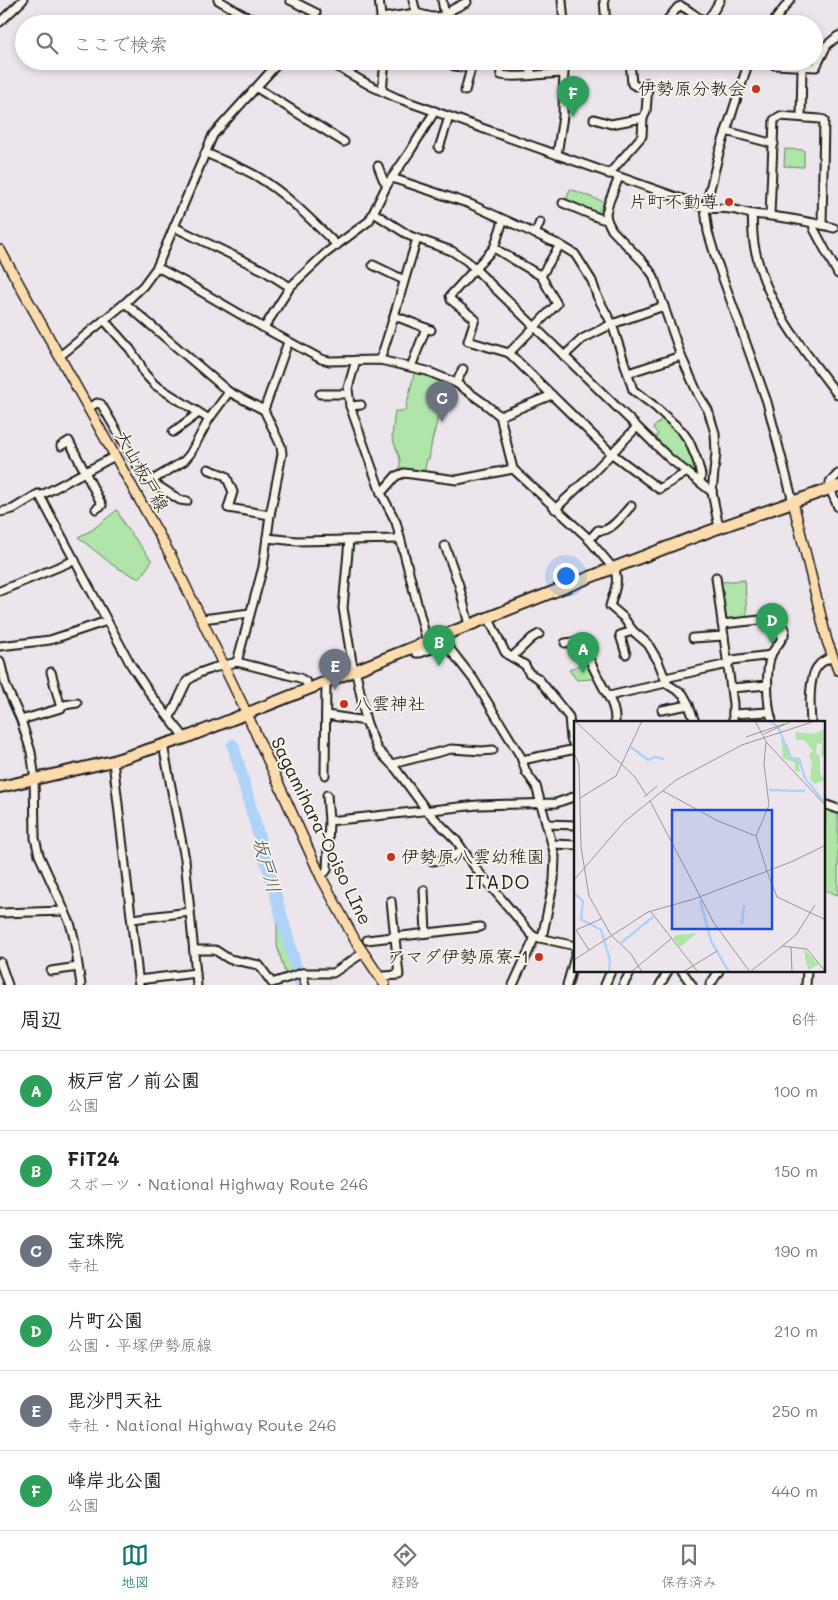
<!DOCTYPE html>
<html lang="ja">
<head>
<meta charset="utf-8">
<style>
  :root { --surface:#fff; --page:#f6f6f6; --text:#222; --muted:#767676; --line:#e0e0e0; --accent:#0f766e }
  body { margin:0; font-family:Mali,"Klee One",sans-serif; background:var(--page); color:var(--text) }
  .you { position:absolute; left:565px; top:575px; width:18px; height:18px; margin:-12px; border:4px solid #fff; border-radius:50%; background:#1a73e8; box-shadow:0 0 0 8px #1a73e833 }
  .badge { display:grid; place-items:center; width:32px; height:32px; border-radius:50%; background:var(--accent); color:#fff; font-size:16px; font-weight:700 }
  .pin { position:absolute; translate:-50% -41px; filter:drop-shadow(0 1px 2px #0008) }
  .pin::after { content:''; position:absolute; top:26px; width:18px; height:15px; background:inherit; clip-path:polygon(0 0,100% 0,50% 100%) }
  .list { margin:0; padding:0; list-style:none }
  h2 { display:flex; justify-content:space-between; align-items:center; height:65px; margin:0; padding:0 20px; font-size:21px }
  h2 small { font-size:16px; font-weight:400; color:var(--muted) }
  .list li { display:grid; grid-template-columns:32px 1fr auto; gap:15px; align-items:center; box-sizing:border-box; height:80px; padding:0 20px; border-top:1px solid var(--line) }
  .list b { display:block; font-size:19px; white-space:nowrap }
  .list p { margin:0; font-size:16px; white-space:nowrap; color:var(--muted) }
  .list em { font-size:16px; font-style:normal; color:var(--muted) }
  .icon { flex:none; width:28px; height:28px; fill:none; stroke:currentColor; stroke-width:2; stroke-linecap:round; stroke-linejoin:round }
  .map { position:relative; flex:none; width:838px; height:985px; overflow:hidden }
  .search { position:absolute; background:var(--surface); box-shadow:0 2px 8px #0003; left:15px; right:15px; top:15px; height:55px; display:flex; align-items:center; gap:12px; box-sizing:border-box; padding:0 18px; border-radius:28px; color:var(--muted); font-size:19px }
  .sheet { height:545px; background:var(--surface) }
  nav { display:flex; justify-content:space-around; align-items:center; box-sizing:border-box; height:70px; border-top:1px solid var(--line); background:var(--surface); font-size:14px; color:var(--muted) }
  nav a { display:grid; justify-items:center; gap:2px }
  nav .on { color:var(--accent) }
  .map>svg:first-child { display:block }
  .green { fill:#afe5a8; stroke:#668062 }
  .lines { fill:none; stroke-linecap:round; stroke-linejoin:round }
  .stream { stroke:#748aa0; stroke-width:2 }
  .river { stroke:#afd3f8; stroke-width:12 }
  .minor-casing { stroke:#1c1c1c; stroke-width:11 }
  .major-casing { stroke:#1c1c1c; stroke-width:12 }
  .highway-casing { stroke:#1c1c1c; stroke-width:14 }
  .minor { stroke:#f7f3e8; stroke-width:7 }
  .major { stroke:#fcdcac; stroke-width:9 }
  .highway { stroke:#fcdcac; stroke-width:10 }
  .poi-dot { fill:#c8321e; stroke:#f7f3e8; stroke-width:2 }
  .labels { text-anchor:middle; stroke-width:4; stroke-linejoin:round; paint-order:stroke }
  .poi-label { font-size:18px; fill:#1c1c1c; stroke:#f7f3e8; text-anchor:end }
  .street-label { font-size:18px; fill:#1c1c1c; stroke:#f7f3e8 }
  .water-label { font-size:19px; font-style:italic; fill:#48535e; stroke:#f7f3e8 }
  .neighbourhood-label { font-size:19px; letter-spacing:1px; fill:#1c1c1c; stroke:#f7f3e8 }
  .inset-river { fill:none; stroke:#afd3f8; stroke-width:2.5 }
  .inset-road { fill:none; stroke:#999599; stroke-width:1 }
  .view { fill:#1d4ed8; fill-opacity:0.15; stroke:#1d4ed8; stroke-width:2.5 }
  .inset-edge { fill:none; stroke:#1c1c1c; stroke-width:2.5 }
</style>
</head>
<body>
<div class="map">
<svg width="838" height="985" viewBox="0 0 838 985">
  <rect width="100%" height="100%" fill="#ece5ec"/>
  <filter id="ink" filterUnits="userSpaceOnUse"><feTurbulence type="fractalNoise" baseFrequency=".02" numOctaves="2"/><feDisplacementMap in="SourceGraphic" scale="10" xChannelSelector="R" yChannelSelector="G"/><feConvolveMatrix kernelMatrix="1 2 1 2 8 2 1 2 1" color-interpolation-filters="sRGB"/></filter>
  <g filter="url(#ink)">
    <g class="green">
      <path d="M785 149 804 150V167L784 166Z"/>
      <path d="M570 189 604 202 599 211 596 213 566 201Z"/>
      <path d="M415 370 444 380 433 412 439 414 432 441 429 459H427L424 473 400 470V459L392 437 395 411H405Z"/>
      <path d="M664 417 687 442 699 473 696 475 669 454 654 439 658 434 653 428Z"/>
      <path d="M117 510 124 524 152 561 139 579 114 566 78 537 92 530Z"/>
      <path d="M745 580 747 617 729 619 724 616 721 582Z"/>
      <path d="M587 661 596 677 591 679 577 680 569 670Z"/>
      <path d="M828 809 838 811V895L824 890 825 811Z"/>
      <path d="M277 908 297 972 286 976 277 946Z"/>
    </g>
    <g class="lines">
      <path class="stream" d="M573 985 576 971"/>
      <path class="river" d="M233 745 301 985"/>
      <defs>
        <g id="minor">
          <path d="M218 0 259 24"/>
          <path d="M290 0 316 13 313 24"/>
          <path d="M379 0 382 24"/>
          <path d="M413 0 416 13"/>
          <path d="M442 0 445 16"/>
          <path d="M562 0 564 24"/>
          <path d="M604 0 606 24"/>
          <path d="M381 18 416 13 432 17 445 16 453 9 467 2"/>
          <path d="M0 22 23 0"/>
          <path d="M664 24 678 7 681 6C704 18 703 32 720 0"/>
          <path d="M772 24 790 0"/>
          <path d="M327 61 371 86 397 98 696 204C708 211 717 207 730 209 738 210 745 213 753 214 781 217 808 221 834 228"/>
          <path d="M453 61 454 66 471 68"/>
          <path d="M499 61 501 75C518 79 545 73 564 73"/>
          <path d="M528 61 532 75"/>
          <path d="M630 61 632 84 636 86"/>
          <path d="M749 61 719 153 705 209 708 232 716 259 767 402 793 502"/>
          <path d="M774 65 816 67 827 45 838 36"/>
          <path d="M257 88 344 142"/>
          <path d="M382 91 385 61"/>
          <path d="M465 91 471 68 485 61"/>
          <path d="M435 111 409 153 387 185 369 221 326 253 290 287 264 328 321 359 329 361 380 360 427 371 456 383 484 403 500 416 513 469 586 536 613 568C621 578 613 595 610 606L623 617 633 631 648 644 658 661 667 684 683 694 688 703 695 722"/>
          <path d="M801 117 802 67"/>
          <path d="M643 118 646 112 648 86 646 83"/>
          <path d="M594 119 611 124 643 118 642 136 609 174"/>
          <path d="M726 131 774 144"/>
          <path d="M439 148 449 117"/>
          <path d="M206 153C223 161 242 167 258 177 288 195 312 221 337 245"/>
          <path d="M557 155 563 116 564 61"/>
          <path d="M378 166 383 179 387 185"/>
          <path d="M619 177 609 202 606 213 607 220 612 230 644 263 653 275 681 356 699 396 708 410 715 433 716 453 712 492 719 528"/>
          <path d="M392 178 470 204 560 245 575 254 592 281 597 296 612 324 633 390 653 405 682 431 689 441 697 460 701 475 700 482"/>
          <path d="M563 203 599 218 607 220"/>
          <path d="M374 213 410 236 452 251 467 261 669 458 712 492"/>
          <path d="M752 214C753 225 752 237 755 249 766 305 804 351 838 395"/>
          <path d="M770 215 774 120 780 116 820 119 824 120 822 225"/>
          <path d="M503 221 494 248 450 296 451 300 475 319 468 341 509 353 611 453 659 489 687 472"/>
          <path d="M813 223 814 229 838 274"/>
          <path d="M174 227 263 270 290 287"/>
          <path d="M535 234 540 222"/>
          <path d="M494 248 541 276 557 304 509 353"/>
          <path d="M373 265 404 280"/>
          <path d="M157 267 183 281 264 328"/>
          <path d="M541 276 560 245"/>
          <path d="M125 303 229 392 264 410"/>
          <path d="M395 316 431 330"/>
          <path d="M104 320 130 349 140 364 144 373 155 385 209 419"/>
          <path d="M60 356 125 303 143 286 157 267 213 135 280 61"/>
          <path d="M564 356 582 339 612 324 664 306"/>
          <path d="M356 360 348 388 350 406 381 493 396 522 427 642"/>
          <path d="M380 360C394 320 404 279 417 239"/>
          <path d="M411 367 426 328"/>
          <path d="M628 373 681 356"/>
          <path d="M456 383 463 369"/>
          <path d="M320 394H348"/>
          <path d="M350 406 361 405"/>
          <path d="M88 408 97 403 101 404 142 474 155 484 180 500 187 501"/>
          <path d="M500 416 552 395"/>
          <path d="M173 432 196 415 198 412"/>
          <path d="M61 446 69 441 102 505 96 509"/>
          <path d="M208 469 226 476 233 492 228 508 270 515"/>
          <path d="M838 474 830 482V489L838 507"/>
          <path d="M151 481 184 461 190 454 209 419 229 392"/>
          <path d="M381 493 396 476 404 473 457 480 513 469"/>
          <path d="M40 496 131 665 151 695 185 738"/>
          <path d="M555 509 584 482 637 427"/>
          <path d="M0 512 13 509 38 494 40 496 115 456"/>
          <path d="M267 538 297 541 400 539"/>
          <path d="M349 540 343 608 352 662 357 677 366 721 377 749 396 769 427 811 456 840 477 870 531 934 535 937 576 946"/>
          <path d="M589 540 598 530C610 534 623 514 631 506"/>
          <path d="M445 546 459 585 469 625"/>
          <path d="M716 577 733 704V722"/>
          <path d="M0 591 75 560"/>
          <path d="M488 617 505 652 508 655 525 665 529 673 538 678 569 717 571 739 576 749"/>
          <path d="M202 619 250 613"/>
          <path d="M722 624 770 619 775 630 784 636"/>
          <path d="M693 638 724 636"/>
          <path d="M565 643 581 641C587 654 593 668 600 681 607 695 616 706 615 722"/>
          <path d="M0 646 50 640 107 621"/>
          <path d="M413 647 416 653H420L446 644 474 680 521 757 526 772 536 786 552 844 555 857 554 880 542 938"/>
          <path d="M626 654 620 635 633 631"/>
          <path d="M512 657 532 638 539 634"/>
          <path d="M0 661 6 686 21 720 31 752 34 772 35 838 39 855 70 923 74 938 81 985"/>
          <path d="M237 662 263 567 270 515 282 454 281 446 264 410 288 342"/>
          <path d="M51 672 61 708"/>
          <path d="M665 678 728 664 732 660 771 655"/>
          <path d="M731 688 768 685"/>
          <path d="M609 696 666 683"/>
          <path d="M662 710 689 705"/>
          <path d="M733 714 769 712"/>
          <path d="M326 715 366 721"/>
          <path d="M170 717 187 681 199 673 213 668 237 662 300 678 306 682 309 689"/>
          <path d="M21 720 61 708 64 705 77 703"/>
          <path d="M772 720C767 705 765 668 772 653 777 645 784 639 785 629"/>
          <path d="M811 722C810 709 808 675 819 665 822 661 828 659 832 657"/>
          <path d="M163 745 185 859 197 985"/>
          <path d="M522 760 576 749"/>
          <path d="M113 761 139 985"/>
          <path d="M392 764 451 749 482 751 493 750"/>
          <path d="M325 775 326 682"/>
          <path d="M327 795 329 821"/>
          <path d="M824 804 838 809"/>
          <path d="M546 824 576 825"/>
          <path d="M552 844 576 845"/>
          <path d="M432 861 448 859 463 850"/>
          <path d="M321 877 327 870 329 821 478 805 556 803 576 796"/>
          <path d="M424 890 426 933"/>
          <path d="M0 913 65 911"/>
          <path d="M132 919 190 912"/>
          <path d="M367 940 480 927"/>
          <path d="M194 950H215L229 959 259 965 272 983 302 973H333L363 953"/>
          <path d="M0 962 8 985"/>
          <path d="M51 971 78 967"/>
          <path d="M682 971 692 985"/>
          <path d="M302 973 305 985"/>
          <path d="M138 980 196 973"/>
          <path d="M381 980 384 976 399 975 391 901"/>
          <path d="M513 985 535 937"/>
          <path d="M567 985 576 953"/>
          <path d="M605 985 611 971"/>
          <path d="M623 985 631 971"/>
          <path d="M660 985 668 971"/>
          <path d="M710 985 719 971"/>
          <path d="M806 985 807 971"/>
        </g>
        <g id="major">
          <path d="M0 250 172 558 247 714 321 877 355 940 385 985"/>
          <path d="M793 502 827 641 838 670"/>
        </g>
        <path id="highway" d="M0 787 113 761 185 738 613 568 710 531 838 486"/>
      </defs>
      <use href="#minor" class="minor-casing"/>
      <use href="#major" class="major-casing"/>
      <use href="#highway" class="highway-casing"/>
      <use href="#minor" class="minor"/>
      <use href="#major" class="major"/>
      <use href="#highway" class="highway"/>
    </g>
  </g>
  <g class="poi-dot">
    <circle cx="756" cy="89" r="5"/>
    <circle cx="729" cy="202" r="5"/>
    <circle cx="344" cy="704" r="5"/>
    <circle cx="391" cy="857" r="5"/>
    <circle cx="539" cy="957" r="5"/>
  </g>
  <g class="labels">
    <g class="poi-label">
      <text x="746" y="95">伊勢原分教会</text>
      <text x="719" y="208">片町不動尊</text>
      <text x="354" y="710" text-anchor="start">八雲神社</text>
      <text x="401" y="863" text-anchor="start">伊勢原八雲幼稚園</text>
      <text x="529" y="963">アマダ伊勢原寮-1</text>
    </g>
    <g class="street-label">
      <text transform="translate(142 471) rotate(61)" y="6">大山板戸線</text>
      <text transform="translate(321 831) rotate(64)" y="6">Sagamihara-Ooiso LIne</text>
    </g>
    <g class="water-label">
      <text transform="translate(267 865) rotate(74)" y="7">坂戸川</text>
    </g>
    <g class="neighbourhood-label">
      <text x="498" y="889">ITADO</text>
    </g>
  </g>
  <g transform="translate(574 721)">
    <rect width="251" height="251" fill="#ece5ec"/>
    <path d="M252 7 251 38 247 34 248 23 243 22 242 32 246 35V52L251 59 241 63 236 58 238 43 235 34 239 30 230 19H222L221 11 240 13ZM207 18 213 23 218 36 224 37 226 51 221 50V42L209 37ZM123 212 106 226 99 217 103 214ZM230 228 245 243 235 249 232 242Z" fill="#afe5a8"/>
    <path class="inset-river" d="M195 0 204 6 217 37 225 38 231 57 250 81M57 26 74 39 81 36 90 38M195 69 231 70M0 172 9 180 7 198 27 209 36 239 35 251M126 179 137 220 155 251M168 203 170 184M47 222 79 196"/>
    <path class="inset-road" d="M1 0 61 56 73 75M181 0 193 22 252 85M190 13 218 0M172 16 210 3M192 21 190 43 195 84 182 115 193 150M0 32 5 43 7 126 15 175 37 214M89 70 144 100 182 115M70 76 83 65M6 77 42 55 68 0M76 80 140 202 176 251M193 150 203 176 252 199M0 159 50 101 102 59 168 24 241 0M77 191 124 251M38 215 57 233 68 251M208 225 233 228 252 251M217 226 218 251M15 229 2 209 27 198M0 239 74 191 120 178 217 141 252 124M57 251 98 217M109 251 143 230M176 251 222 214 241 184"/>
    <path class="view" d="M98 89H198V208H98Z"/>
    <rect width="251" height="251" class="inset-edge"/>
  </g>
</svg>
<div class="you"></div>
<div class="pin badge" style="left:583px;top:673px;background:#2e9e5b">A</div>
<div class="pin badge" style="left:439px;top:666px;background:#2e9e5b">B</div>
<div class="pin badge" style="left:442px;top:422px;background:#6b7280">C</div>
<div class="pin badge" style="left:772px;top:644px;background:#2e9e5b">D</div>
<div class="pin badge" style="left:335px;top:690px;background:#6b7280">E</div>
<div class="pin badge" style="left:573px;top:117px;background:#2e9e5b">F</div>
<div class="search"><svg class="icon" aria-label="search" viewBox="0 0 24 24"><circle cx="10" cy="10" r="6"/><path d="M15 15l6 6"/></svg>ここで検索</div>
</div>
<section class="sheet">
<h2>周辺<small>6件</small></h2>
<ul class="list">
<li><span class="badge" style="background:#2e9e5b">A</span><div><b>板戸宮ノ前公園</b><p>公園</p></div><em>100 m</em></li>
<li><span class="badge" style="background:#2e9e5b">B</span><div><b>FiT24</b><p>スポーツ · National Highway Route 246</p></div><em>150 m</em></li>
<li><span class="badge" style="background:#6b7280">C</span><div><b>宝珠院</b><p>寺社</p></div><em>190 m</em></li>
<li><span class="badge" style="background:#2e9e5b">D</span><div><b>片町公園</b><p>公園 · 平塚伊勢原線</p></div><em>210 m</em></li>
<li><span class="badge" style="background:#6b7280">E</span><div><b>毘沙門天社</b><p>寺社 · National Highway Route 246</p></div><em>250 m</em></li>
<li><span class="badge" style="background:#2e9e5b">F</span><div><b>峰岸北公園</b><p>公園</p></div><em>440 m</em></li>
</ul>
</section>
<nav>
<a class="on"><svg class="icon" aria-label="map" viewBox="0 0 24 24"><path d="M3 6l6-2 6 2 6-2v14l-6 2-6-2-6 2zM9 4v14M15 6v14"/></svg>地図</a>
<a><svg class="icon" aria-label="directions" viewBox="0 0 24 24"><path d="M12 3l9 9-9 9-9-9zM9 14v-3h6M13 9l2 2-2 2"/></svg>経路</a>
<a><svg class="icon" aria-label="saved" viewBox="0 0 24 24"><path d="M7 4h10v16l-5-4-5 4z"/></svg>保存済み</a>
</nav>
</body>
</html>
